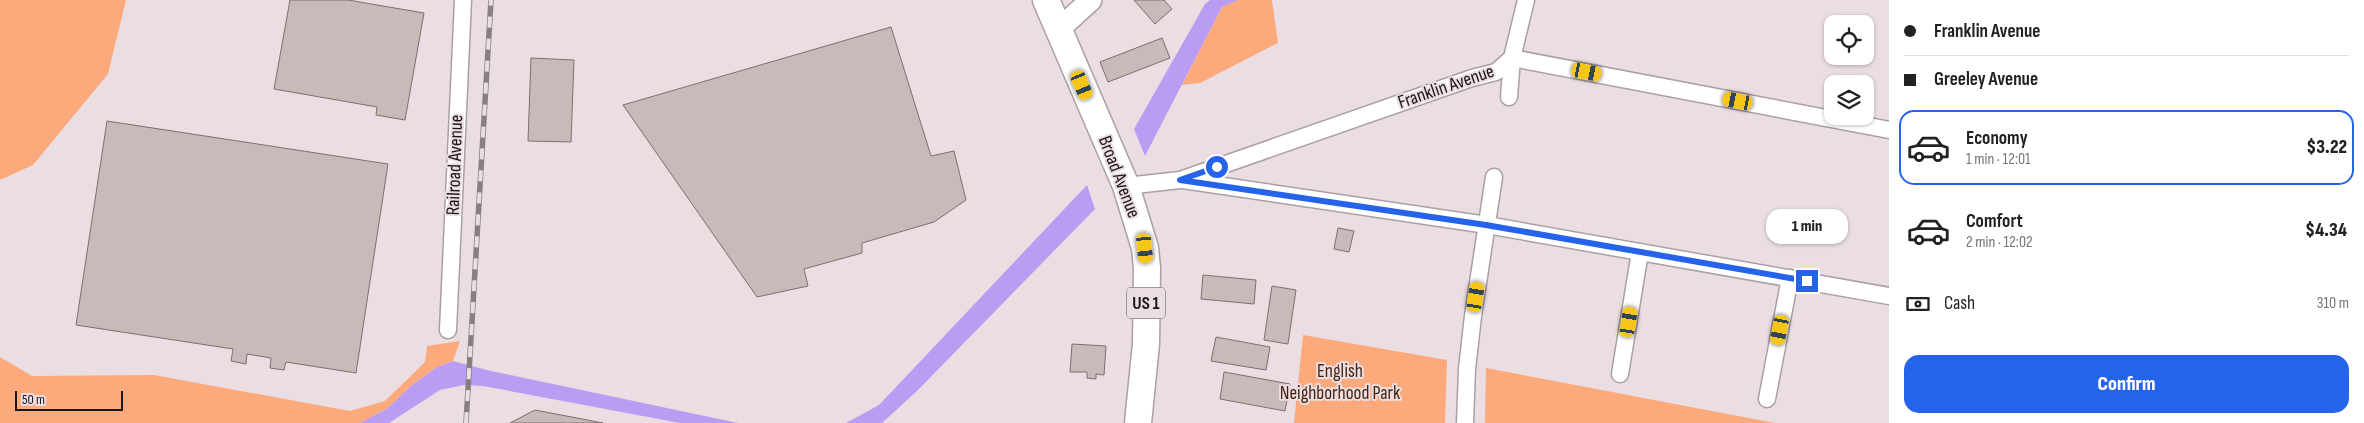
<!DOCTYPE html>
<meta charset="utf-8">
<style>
body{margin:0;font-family:"Sofia Sans Condensed",sans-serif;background:#f2f2f2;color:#222;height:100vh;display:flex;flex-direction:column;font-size:19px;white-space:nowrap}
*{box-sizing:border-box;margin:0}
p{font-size:16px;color:#767676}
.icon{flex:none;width:28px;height:28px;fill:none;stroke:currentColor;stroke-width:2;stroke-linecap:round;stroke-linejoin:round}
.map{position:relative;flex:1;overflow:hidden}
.drawer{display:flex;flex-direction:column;background:#fff;width:475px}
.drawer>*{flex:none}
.top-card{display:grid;align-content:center;height:110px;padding:0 15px;background:#fff}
.buttons{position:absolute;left:1824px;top:15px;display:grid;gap:10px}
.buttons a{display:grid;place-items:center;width:50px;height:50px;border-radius:10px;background:#fff;box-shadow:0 1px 4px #0004;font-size:25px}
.scale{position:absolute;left:15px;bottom:12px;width:108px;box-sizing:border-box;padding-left:5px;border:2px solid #1b1618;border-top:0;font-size:14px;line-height:18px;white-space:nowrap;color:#1b1618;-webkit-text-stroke:4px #ebdee2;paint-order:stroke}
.end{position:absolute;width:22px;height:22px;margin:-11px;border:6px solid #2563eb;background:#fff;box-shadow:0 0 0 2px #fff}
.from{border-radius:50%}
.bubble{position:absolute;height:35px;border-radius:15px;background:#fff;box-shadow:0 1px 4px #0004;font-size:16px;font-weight:800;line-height:35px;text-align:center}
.car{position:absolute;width:15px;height:30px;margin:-15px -8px;border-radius:6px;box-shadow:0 0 4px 1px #0007;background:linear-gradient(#f5c518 24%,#345 0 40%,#f5c518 0 76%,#345 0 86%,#f5c518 0)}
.top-card b{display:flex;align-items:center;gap:18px;height:48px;font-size:19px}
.top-card b+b{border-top:1px solid #e0e0e0}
.top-card i{width:12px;height:12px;background:#222}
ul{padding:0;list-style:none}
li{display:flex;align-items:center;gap:15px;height:75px;margin:0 10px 8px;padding:0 5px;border:2px solid transparent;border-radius:15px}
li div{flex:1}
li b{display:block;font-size:19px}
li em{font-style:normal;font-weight:800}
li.active{border-color:#2563eb}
li>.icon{width:45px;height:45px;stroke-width:1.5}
.pay{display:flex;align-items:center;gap:12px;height:55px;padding:0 15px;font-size:19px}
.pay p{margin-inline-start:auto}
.primary-button{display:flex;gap:10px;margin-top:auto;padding:10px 15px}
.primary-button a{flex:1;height:58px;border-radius:15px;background:#2563eb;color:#fff;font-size:20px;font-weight:800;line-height:58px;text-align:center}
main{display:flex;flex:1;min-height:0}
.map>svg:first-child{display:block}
.green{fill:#fca97c}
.water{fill:#bb9cf3}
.building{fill:#c8bab9;stroke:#7c6f6f}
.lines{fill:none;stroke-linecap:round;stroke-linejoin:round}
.minor-casing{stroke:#ac9fa4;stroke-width:19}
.tertiary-casing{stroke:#ac9fa4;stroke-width:24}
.primary-casing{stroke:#ac9fa4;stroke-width:29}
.minor{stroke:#fff;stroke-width:16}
.tertiary{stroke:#fff;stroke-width:21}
.primary{stroke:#fff;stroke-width:26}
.rail-casing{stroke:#887f82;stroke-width:5.5}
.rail{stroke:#ebdee2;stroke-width:4;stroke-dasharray:11;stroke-linecap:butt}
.route{stroke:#2563eb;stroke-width:6}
.labels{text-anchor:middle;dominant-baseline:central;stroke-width:4;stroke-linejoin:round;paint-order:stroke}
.shield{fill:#ebdee2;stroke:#595255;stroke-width:1}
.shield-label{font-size:18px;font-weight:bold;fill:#1b1618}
.street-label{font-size:19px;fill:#1b1618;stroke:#ebdee2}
.park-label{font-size:19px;fill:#46230e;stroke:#ebdee2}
</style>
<main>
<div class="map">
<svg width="1889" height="423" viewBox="0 0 1889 423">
<rect width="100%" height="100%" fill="#ebdee2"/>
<g class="green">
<path d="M 0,0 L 126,0 L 108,74 L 33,165 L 0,180 Z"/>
<path d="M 1238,0 L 1272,0 L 1278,43 L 1200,83 L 1182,85 L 1222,7 Z"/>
<path d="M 1303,335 L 1447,360 L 1445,423 L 1294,423 Z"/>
<path d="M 460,341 L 453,361 L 437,367 L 412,385 L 388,408 L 360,423 L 0,423 L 0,357 L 32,376 L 154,375 L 350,411 L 385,401 L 425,362 L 427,346 Z"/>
<path d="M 1486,368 L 1775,423 L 1485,423 Z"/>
</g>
<g class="water">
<path d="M 1210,0 L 1238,0 L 1222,7 L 1145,156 L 1134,129 L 1205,4 Z"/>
<path d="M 1087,185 L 1095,209 L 918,390 L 882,423 L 846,423 L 879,405 Z"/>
<path d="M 453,361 L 491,371 L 738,423 L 680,423 L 483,386 L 464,385 L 440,390 L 389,423 L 360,423 L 388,408 L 412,385 L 437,367 Z"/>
</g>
<g class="building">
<path d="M 290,0 L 348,0 L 424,13 L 405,120 L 376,115 L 377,107 L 274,89 Z"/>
<path d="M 1134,0 L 1164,0 L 1172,9 L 1155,24 Z"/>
<path d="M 891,27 L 931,156 L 954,151 L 966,200 L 934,222 L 862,243 L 862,253 L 804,269 L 808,286 L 757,297 L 623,105 Z"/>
<path d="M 1162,38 L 1170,58 L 1108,82 L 1100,62 Z"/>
<path d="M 531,58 L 574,60 L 571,142 L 528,141 Z"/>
<path d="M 107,121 L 388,164 L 356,373 L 286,362 L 284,370 L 270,368 L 271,358 L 247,354 L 246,364 L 231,361 L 233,349 L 76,325 Z"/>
<path d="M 1338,228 L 1354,231 L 1349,252 L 1334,249 Z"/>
<path d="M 1203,275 L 1256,280 L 1254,304 L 1201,299 Z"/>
<path d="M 1272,286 L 1296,290 L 1288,344 L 1264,340 Z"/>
<path d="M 1216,337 L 1270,347 L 1266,370 L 1211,361 Z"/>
<path d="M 1072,344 L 1106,346 L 1104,375 L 1096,374 L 1096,379 L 1087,378 L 1087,372 L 1070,372 Z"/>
<path d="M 1224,372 L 1290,384 L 1285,411 L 1220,399 Z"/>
<path d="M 535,410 L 603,423 L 510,423 Z"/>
</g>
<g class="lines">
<g class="minor-casing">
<g id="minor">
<path d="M 1509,97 L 1512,58 L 1526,0"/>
<path d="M 1183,180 L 1487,225 L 1889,296"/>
<path d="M 1126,186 L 1180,180 L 1472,78 L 1496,72 L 1512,58 L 1889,130"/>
<path d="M 448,330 L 463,0"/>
<path d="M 1620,374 L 1640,252"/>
<path d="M 1767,399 L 1790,278"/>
<path d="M 1465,423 L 1467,369 L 1473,316 L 1494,177"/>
</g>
</g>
<g class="tertiary-casing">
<path id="tertiary" d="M 1058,30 L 1091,0"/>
</g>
<g class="primary-casing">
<path id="primary" d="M 1046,0 L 1126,186 L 1145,248 L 1147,268 L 1146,344 L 1138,423"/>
</g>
<use href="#minor" class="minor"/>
<use href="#tertiary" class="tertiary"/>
<use href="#primary" class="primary"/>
<g class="rail-casing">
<path id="rail" d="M 466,423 L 491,0"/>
</g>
<use href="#rail" class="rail"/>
</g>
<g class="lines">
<path class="route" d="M 1217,167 L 1180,180 L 1486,225 L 1807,281"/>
</g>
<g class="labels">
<rect class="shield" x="1127" y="287.5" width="38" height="31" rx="4"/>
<g class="shield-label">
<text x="1146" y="303">US 1</text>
</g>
<g class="street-label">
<text transform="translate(1446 87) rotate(-19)">Franklin Avenue</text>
<text transform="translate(455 165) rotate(-88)">Railroad Avenue</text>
<text transform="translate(1119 177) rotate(69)">Broad Avenue</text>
</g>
<g class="park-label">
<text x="1340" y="371">English<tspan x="1340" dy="22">Neighborhood Park</tspan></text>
</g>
</g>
</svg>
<div class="buttons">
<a><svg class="icon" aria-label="locate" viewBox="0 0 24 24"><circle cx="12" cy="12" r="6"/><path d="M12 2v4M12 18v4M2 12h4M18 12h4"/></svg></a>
<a><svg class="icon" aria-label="layers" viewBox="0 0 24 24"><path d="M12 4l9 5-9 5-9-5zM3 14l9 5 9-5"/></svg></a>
</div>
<div class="scale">50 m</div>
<i class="end from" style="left:1217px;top:167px"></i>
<i class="end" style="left:1807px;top:281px"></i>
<div class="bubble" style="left:1766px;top:209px;width:82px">1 min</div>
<i class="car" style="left:1587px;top:72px;rotate:101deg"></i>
<i class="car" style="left:1082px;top:85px;rotate:157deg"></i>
<i class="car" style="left:1738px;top:101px;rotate:281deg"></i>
<i class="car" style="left:1145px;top:248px;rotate:174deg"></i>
<i class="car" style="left:1476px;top:297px;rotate:9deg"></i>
<i class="car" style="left:1629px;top:322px;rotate:9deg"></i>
<i class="car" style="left:1780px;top:330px;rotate:191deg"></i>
</div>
<section class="drawer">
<div class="top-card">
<b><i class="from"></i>Franklin Avenue</b>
<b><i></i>Greeley Avenue</b>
</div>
<ul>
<li class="active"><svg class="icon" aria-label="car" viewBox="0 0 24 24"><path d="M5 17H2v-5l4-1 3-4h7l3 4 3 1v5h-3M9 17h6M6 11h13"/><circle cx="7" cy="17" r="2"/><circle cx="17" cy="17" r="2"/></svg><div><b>Economy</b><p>1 min · 12:01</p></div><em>$3.22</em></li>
<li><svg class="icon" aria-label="car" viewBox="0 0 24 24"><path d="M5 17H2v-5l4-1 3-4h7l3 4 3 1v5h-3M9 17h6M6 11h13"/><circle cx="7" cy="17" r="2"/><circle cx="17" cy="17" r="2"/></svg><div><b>Comfort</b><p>2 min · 12:02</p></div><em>$4.34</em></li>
</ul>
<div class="pay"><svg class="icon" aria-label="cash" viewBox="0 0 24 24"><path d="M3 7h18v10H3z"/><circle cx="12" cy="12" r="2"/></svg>Cash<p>310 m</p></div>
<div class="primary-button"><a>Confirm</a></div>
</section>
</main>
